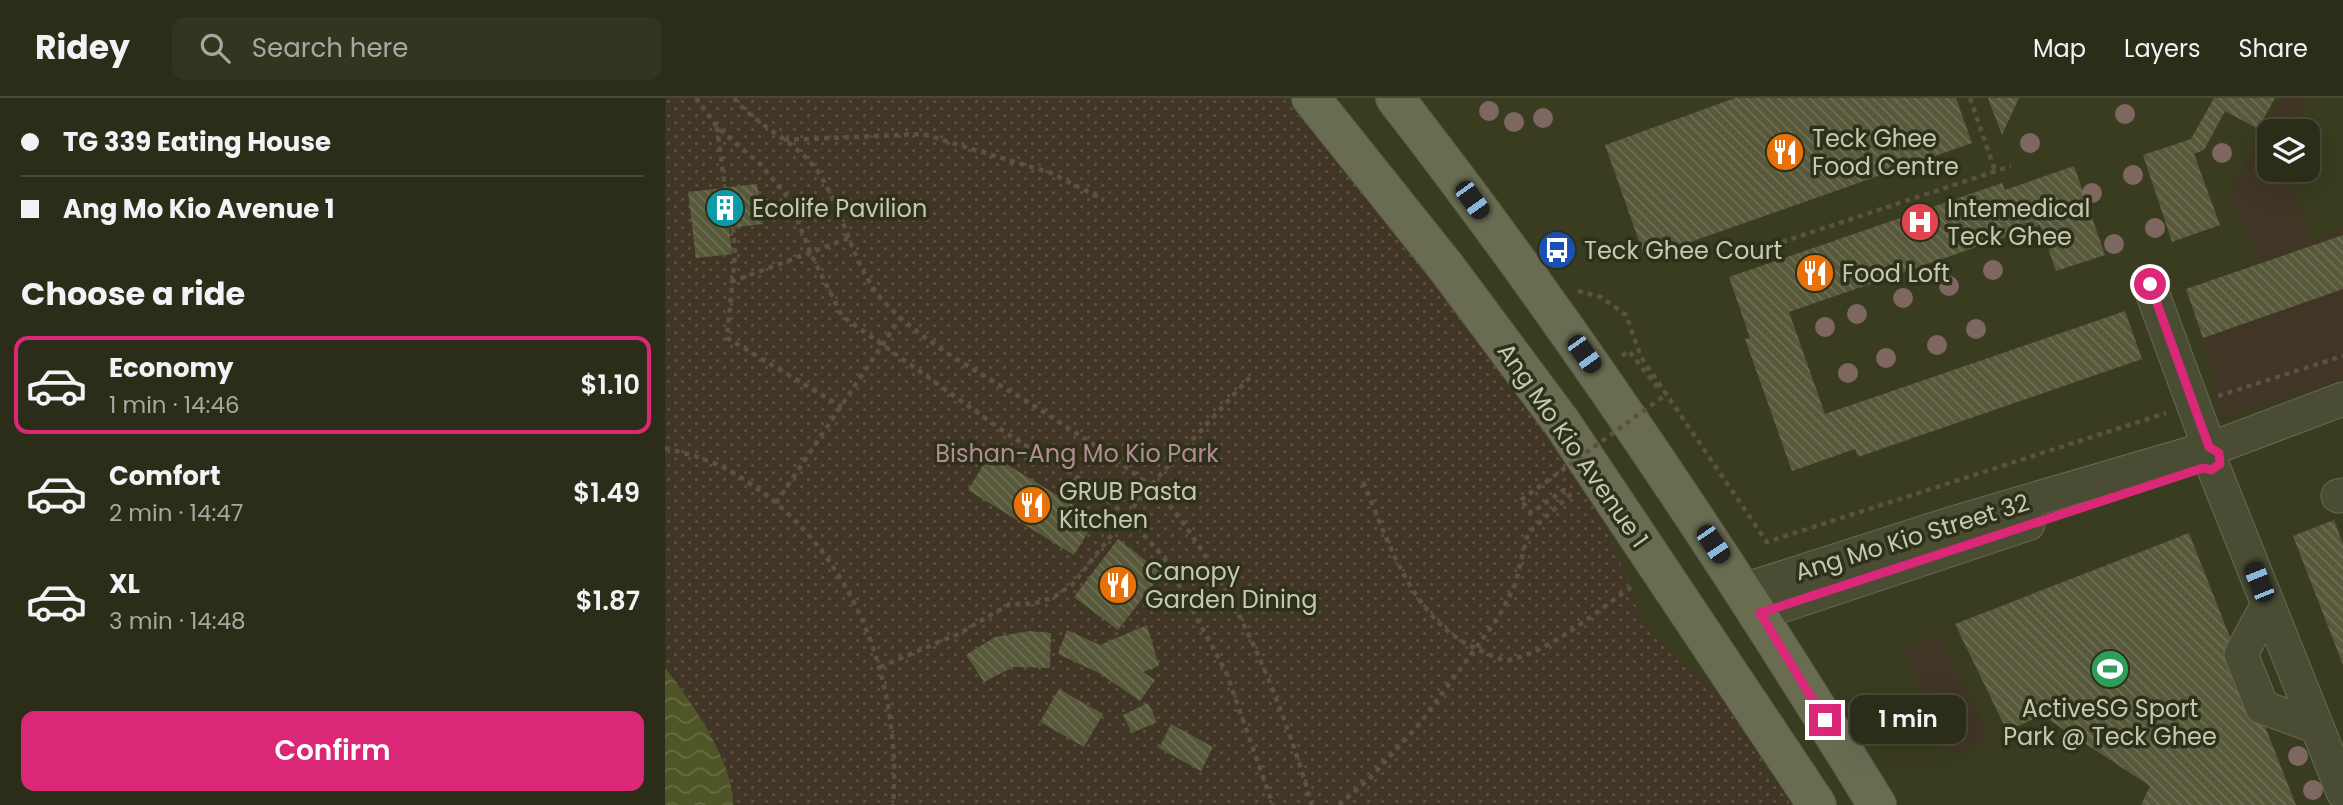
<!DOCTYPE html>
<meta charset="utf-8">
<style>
body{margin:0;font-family:Poppins,sans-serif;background:#343521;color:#f1f3f6;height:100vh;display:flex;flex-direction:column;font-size:26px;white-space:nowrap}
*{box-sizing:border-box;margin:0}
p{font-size:23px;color:#a6a8a2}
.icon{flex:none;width:38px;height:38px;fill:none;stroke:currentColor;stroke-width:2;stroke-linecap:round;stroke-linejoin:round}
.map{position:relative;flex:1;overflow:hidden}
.details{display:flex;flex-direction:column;background:#2c2d18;width:665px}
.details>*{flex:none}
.banner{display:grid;align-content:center;height:154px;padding:0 21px;background:#2c2d18}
.tools{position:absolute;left:1592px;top:21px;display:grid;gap:14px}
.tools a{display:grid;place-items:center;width:63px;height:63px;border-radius:14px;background:#2c2d18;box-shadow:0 7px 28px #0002,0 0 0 2px #484937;font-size:35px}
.end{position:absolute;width:32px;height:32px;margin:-16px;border:9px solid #db2777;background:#fff;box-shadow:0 0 0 4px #fff}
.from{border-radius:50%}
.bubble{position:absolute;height:49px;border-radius:14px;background:#2c2d18;box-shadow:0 7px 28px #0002,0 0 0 2px #484937;font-size:23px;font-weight:600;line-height:49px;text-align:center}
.car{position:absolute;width:21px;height:42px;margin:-21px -10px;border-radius:9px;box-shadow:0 0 5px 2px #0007;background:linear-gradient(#222 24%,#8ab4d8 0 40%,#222 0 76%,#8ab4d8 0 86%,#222 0)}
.banner b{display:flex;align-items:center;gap:24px;height:66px;font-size:26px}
.banner b+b{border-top:2px solid #484937}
.banner i{width:18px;height:18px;background:#f1f3f6}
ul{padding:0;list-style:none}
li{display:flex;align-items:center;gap:21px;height:98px;margin:0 14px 10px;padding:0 7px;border:4px solid transparent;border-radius:14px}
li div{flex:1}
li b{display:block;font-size:26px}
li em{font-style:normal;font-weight:600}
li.selected{border-color:#db2777}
li>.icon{width:63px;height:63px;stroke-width:1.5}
h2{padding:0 21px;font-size:32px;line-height:84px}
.primary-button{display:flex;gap:14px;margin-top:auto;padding:14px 21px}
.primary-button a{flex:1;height:80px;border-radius:14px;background:#db2777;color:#fff;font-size:28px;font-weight:600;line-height:80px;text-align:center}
header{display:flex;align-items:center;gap:42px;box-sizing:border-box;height:98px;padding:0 35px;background:#2c2d18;border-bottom:2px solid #484937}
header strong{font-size:33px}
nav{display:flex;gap:38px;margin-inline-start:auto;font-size:24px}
.search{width:490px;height:63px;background:#343521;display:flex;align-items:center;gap:18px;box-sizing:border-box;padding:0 24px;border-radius:14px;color:#a6a8a2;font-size:26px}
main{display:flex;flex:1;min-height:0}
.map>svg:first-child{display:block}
.grass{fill:#413525}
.park{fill:url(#park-dots)}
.water{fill:url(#water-waves)}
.building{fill:url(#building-back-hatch)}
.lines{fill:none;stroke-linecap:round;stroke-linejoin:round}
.minor-casing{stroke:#676a52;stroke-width:35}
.major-casing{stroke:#555840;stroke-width:40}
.path{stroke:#5c5242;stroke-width:4.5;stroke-dasharray:5 5;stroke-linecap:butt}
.minor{stroke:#4a4c34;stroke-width:33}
.major{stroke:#6a6c52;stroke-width:38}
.path-bridge{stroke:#5c5242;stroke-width:4.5;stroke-dasharray:5 5;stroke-linecap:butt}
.tree{fill:#7d6760}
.route{stroke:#db2777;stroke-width:9}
.labels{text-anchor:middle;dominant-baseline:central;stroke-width:7;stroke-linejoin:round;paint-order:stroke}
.poi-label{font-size:24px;fill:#c5c8af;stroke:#2e3119;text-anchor:start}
.street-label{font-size:24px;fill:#c5c8af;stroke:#2e3119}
.park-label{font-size:24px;fill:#b48b95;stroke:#2e3119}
</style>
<header>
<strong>Ridey</strong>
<div class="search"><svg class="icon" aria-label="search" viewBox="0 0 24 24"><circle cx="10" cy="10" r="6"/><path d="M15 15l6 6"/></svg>Search here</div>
<nav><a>Map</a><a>Layers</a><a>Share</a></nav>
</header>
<main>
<section class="details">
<div class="banner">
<b><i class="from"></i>TG 339 Eating House</b>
<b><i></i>Ang Mo Kio Avenue 1</b>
</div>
<h2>Choose a ride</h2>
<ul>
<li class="selected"><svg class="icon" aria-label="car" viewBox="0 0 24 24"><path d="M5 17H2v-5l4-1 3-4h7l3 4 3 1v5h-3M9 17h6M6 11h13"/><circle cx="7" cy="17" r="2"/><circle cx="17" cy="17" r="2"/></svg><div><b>Economy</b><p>1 min · 14:46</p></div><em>$1.10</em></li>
<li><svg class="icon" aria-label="car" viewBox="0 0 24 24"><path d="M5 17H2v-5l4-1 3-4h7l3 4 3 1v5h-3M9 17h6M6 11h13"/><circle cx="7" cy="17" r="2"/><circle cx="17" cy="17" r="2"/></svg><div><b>Comfort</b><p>2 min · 14:47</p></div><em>$1.49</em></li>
<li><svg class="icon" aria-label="car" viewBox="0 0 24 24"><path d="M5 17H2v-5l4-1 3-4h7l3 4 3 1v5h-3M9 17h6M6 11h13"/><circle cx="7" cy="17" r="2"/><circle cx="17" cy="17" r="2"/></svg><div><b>XL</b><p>3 min · 14:48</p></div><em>$1.87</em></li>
</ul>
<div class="primary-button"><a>Confirm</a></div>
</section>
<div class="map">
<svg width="1678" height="707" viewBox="0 0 1678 707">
<defs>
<pattern id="park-dots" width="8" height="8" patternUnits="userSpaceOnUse" patternTransform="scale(1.75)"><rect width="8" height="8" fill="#413525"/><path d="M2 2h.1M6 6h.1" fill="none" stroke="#5b5142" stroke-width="1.8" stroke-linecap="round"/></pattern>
<pattern id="water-waves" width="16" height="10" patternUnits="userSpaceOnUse" patternTransform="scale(1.75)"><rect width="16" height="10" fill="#505527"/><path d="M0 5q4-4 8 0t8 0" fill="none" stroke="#686c44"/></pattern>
<pattern id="building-back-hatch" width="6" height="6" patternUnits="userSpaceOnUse" patternTransform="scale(1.75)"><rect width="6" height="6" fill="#57593a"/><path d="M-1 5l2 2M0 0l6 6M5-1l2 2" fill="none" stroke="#6e6f54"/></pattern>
</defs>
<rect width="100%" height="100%" fill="#3a3c20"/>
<g class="grass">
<path d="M 1618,0 L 1642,0 L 1623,33 L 1605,33 L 1605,72 L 1622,75 L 1647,142 L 1678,131 L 1678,137 L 1596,165 L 1563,96 Z"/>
<path d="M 1678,191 L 1678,282 L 1557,321 L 1538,240 Z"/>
<path d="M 1274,536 L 1323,638 L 1287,655 L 1238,553 Z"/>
</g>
<path class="park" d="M 0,0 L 619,0 L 768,180 L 865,311 L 943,432 L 974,514 L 991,540 L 1053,594 L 1126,707 L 0,707 Z"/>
<path class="water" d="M 0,570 C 27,604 68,663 68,707 L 0,707 Z"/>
<g class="building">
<path d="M 1070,0 L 1291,0 L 1307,45 L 980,160 L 940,47 Z"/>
<path d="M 1323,0 L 1354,0 L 1337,37 Z"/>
<path d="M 1549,0 L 1610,0 L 1593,31 L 1560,13 L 1539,52 L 1529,56 L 1555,127 L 1507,144 L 1478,57 L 1526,41 Z"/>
<path d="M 1409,68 L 1440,157 L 1391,173 L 1375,127 L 1124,214 L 1160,316 L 1460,213 L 1477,261 L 1193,359 L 1190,351 L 1127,373 L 1080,241 L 1085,240 L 1064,179 L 1337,85 L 1340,92 Z"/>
<path d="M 92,86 L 98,126 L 64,130 L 67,156 L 31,160 L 23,94 Z"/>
<path d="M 1678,137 L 1678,191 L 1538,240 L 1521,191 Z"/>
<path d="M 325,356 L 431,421 L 409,457 L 303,392 Z"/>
<path d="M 1669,422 L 1678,446 L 1678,567 L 1628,438 Z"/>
<path d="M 1524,435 L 1631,707 L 1476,707 L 1485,688 L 1377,617 L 1342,633 L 1290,526 Z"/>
<path d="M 453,441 L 497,475 L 453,532 L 409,499 Z"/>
<path d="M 482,527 L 494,568 L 478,574 L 490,582 L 475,603 L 436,576 L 393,556 L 402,532 L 435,547 Z"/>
<path d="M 365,533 L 386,535 L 385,570 L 348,569 L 319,584 L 301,557 L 330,539 Z"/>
<path d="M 394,591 L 438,616 L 419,649 L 375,624 Z"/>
<path d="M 483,605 L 492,624 L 467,635 L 458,617 Z"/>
<path d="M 506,626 L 548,649 L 536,673 L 494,650 Z"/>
</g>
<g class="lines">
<g class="minor-casing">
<g id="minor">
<path d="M 1484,186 L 1544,349"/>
<path d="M 1548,350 L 1678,301"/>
<path d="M 1549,371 L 1678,694"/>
<path d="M 1673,398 L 1678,397"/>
<path d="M 1079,492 L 1288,425 L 1537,352"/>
<path d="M 1603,506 L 1576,556 L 1597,609 L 1652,629"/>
<path d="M 1095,515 L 1363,426"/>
</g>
</g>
<g class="major-casing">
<g id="major">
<path d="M 646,0 L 781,169 L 897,325 L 1152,707"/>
<path d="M 730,0 C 905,225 1063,463 1212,707"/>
</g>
</g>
<g class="path">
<path d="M 31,0 L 52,29 L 96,67 L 124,101 L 146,156 L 177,218 L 344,337 L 412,379 L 462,418 L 500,461 L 561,574 L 608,707"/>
<path d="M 69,0 C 93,30 136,45 155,77 C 181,118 188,173 223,208 C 269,254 332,283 385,318 C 418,340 455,363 485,388 C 508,408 525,434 541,459 C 590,537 621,619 647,707"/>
<path d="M 1305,0 L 1330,73"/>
<path d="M 52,29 L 60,90"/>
<path d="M 119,42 L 258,36 L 386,75 L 439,102"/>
<path d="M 68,130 L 70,156 L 62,240 L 177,309"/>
<path d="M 1060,163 L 1346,68"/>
<path d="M 66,184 L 184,140"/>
<path d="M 913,193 L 936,199 L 961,217 L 976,259 L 1102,444 L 1501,315"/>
<path d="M 957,258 L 964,253 L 994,291"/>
<path d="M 1553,298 L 1678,258"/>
<path d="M 0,350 C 14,354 28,357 41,362 C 61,369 80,382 97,394 C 193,465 237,590 228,707"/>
<path d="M 698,384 C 725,447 749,528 819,554 C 826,557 836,563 844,562 C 889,552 931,513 968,488"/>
<path d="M 111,405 L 236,219"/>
<path d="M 215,569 L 293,536 L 345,506 L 368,506 L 389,499 L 408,486 L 485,388 L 587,277"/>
<path d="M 674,707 L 706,679 L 756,624 L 833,520 L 850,487 L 863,435 L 905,397 L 899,392 L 866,415 L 856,402"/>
</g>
<use href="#minor" class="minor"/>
<use href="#major" class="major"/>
<path class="path-bridge" d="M 856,402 L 999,298"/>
</g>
<g class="tree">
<circle cx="824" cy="13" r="10"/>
<circle cx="1460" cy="16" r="10"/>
<circle cx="878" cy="20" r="10"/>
<circle cx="849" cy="24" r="10"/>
<circle cx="1365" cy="45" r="10"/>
<circle cx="1557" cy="55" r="10"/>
<circle cx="1468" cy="77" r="10"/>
<circle cx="1427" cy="95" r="10"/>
<circle cx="1490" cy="130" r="10"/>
<circle cx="1449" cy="146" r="10"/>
<circle cx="1328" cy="172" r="10"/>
<circle cx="1284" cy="188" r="10"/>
<circle cx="1238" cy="200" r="10"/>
<circle cx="1192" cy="216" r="10"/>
<circle cx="1160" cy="229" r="10"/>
<circle cx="1311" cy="231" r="10"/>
<circle cx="1272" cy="247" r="10"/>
<circle cx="1221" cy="260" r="10"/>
<circle cx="1183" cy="275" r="10"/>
<circle cx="1633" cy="658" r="10"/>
<circle cx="1648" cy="692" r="10"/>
</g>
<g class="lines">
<path class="route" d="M 1160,622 L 1095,515 L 1538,370 L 1546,372 L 1555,366 L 1554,355 L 1544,349 L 1485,186"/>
</g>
<defs>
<g id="restaurant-disc" transform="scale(2.0125)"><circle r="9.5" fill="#e8710a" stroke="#2e3119"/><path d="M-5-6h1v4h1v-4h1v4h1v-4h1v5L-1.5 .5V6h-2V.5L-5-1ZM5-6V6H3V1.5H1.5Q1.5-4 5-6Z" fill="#fff"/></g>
<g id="building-disc" transform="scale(2.0125)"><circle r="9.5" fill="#0f9aa8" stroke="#2e3119"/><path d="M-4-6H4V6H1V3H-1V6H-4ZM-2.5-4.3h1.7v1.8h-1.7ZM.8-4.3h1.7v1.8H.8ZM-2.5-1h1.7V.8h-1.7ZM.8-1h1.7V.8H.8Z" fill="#fff"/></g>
<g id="hospital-disc" transform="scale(2.0125)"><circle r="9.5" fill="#e0444e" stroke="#2e3119"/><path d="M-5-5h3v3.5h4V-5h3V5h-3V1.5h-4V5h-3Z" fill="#fff"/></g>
<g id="bus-disc" transform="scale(2.0125)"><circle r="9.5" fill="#1a4fb4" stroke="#2e3119"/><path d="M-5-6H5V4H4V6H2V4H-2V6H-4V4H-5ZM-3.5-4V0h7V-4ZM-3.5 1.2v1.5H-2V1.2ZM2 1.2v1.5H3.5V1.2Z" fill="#fff"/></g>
<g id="stadium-disc" transform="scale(2.0125)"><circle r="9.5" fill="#2e9e5b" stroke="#2e3119"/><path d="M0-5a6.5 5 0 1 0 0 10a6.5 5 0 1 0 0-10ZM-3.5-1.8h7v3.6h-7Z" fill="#fff"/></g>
</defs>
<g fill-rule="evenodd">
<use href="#restaurant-disc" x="1120" y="54"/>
<use href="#building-disc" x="60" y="110"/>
<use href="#hospital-disc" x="1255" y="124"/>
<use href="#bus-disc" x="892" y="152"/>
<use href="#restaurant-disc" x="1150" y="175"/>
<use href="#restaurant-disc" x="367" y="407"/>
<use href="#restaurant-disc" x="453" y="487"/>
<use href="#stadium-disc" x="1445" y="571"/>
</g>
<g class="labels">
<g class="poi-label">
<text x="1147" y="40">Teck Ghee<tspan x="1147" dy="28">Food Centre</tspan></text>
<text x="87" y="110">Ecolife Pavilion</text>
<text x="1282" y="110">Intemedical<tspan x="1282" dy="28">Teck Ghee</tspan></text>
<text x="919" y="152">Teck Ghee Court</text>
<text x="1177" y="175">Food Loft</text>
<text x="394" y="393">GRUB Pasta<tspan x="394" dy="28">Kitchen</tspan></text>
<text x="480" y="473">Canopy<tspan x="480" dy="28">Garden Dining</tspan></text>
<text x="1445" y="610" text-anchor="middle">ActiveSG Sport<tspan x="1445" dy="28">Park @ Teck Ghee</tspan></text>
</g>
<g class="street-label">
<text transform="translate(908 347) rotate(55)">Ang Mo Kio Avenue 1</text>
<text transform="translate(1247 439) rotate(-17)">Ang Mo Kio Street 32</text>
</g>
<g class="park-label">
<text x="412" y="355">Bishan-Ang Mo Kio Park</text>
</g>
</g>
</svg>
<div class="tools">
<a><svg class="icon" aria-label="layers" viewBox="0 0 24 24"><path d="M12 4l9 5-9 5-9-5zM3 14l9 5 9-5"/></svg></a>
</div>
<i class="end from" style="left:1485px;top:186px"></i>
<i class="end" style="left:1160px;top:622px"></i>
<div class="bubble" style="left:1185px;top:597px;width:116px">1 min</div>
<i class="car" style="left:807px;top:102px;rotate:144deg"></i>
<i class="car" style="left:919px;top:256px;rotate:144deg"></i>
<i class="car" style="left:1048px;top:446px;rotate:146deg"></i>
<i class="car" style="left:1594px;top:484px;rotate:338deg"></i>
</div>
</main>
